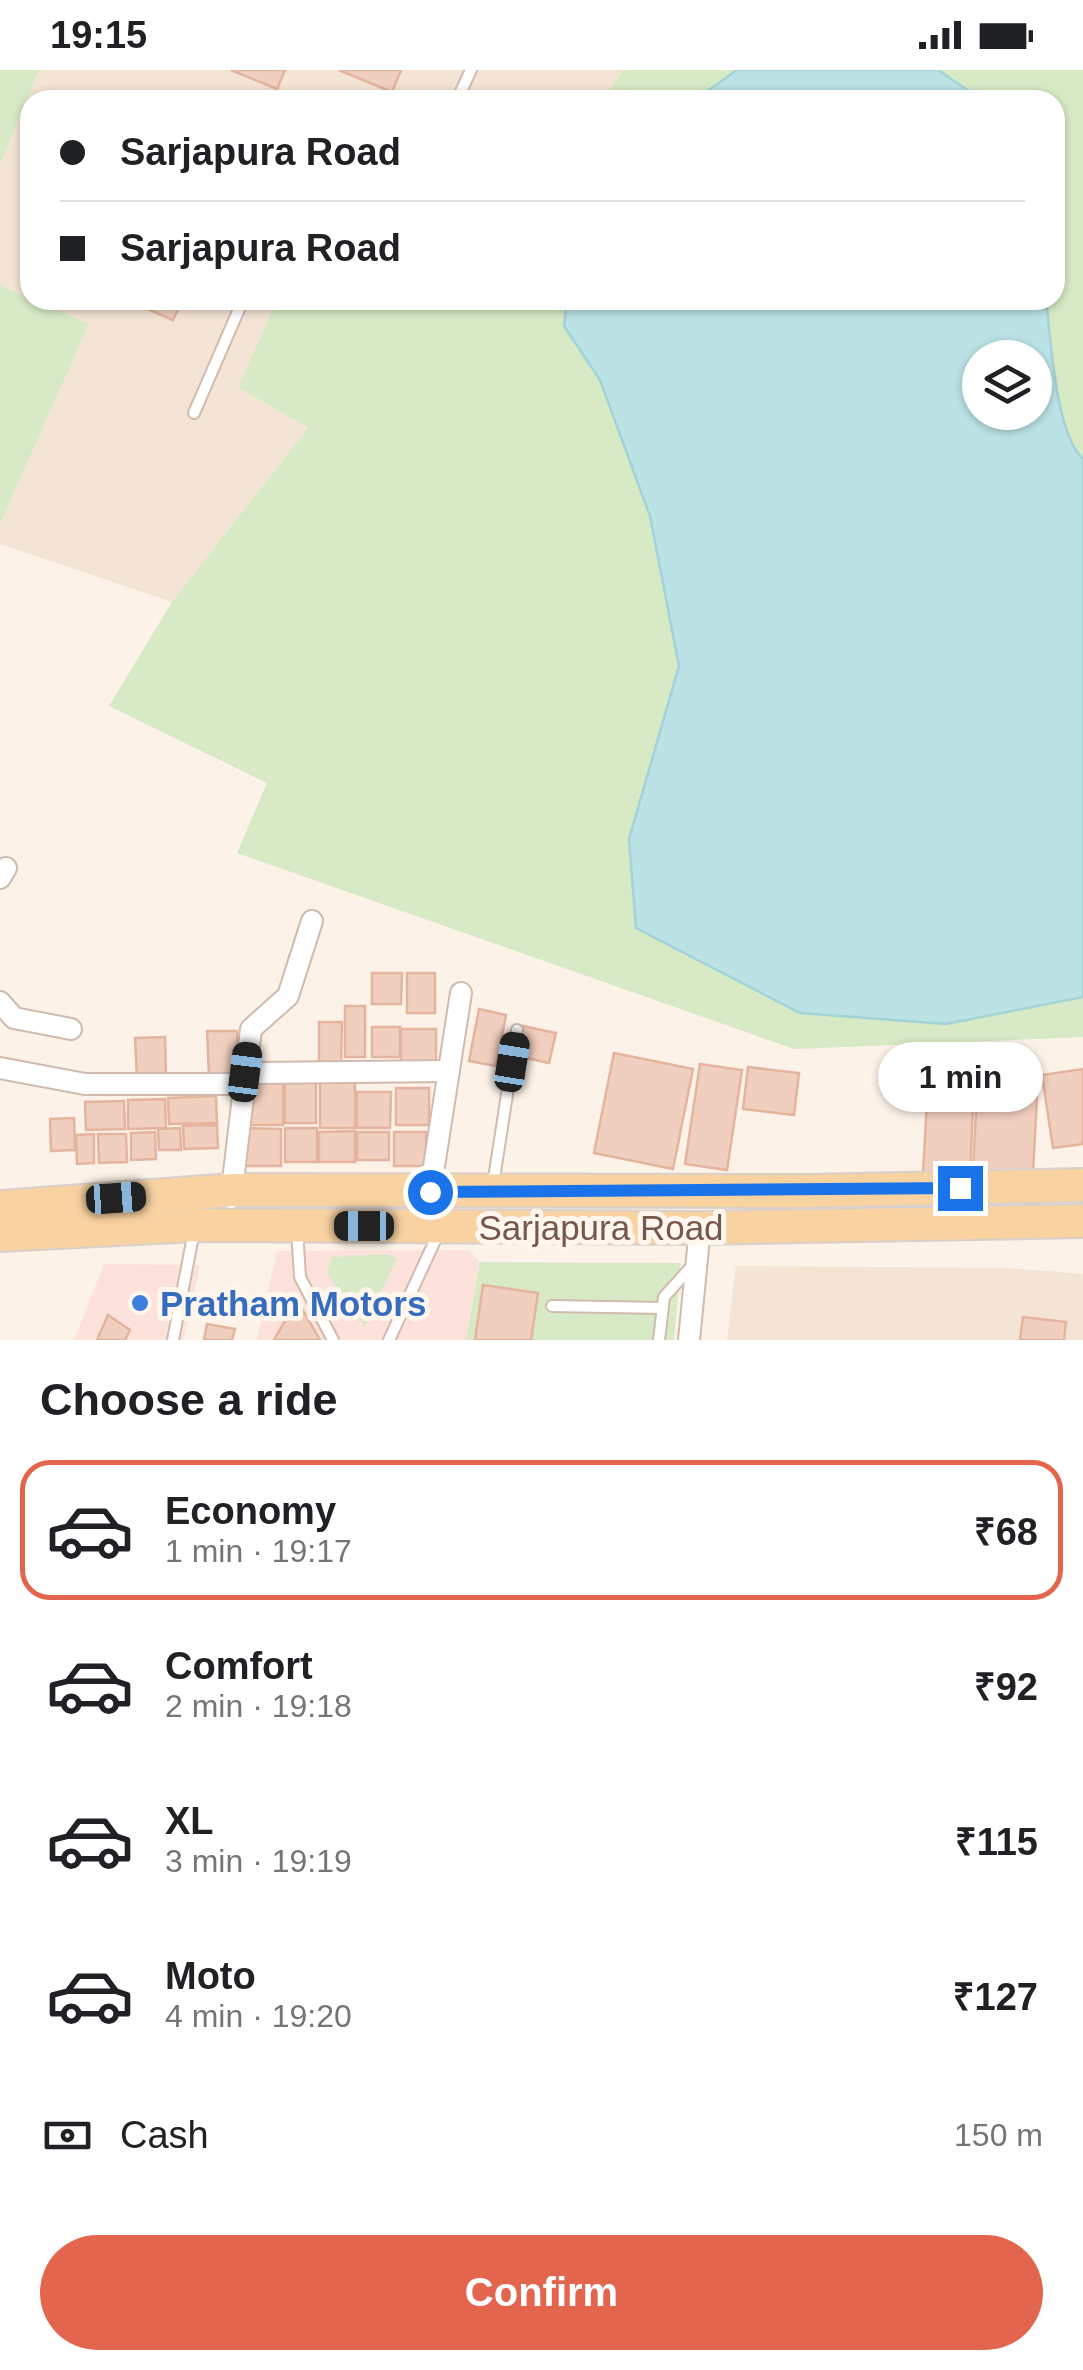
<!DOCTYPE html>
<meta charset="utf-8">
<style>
body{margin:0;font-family:Arial,sans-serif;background:#f6f6f6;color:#202124;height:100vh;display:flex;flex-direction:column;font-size:38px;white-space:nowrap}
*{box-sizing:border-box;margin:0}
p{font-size:32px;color:#757577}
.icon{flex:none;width:55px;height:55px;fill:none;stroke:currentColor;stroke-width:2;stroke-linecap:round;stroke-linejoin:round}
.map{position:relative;height:1270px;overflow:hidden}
.drawer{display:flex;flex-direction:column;background:#fff;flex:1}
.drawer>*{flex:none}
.hud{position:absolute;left:20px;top:20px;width:1045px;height:220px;border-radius:30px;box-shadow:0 2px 8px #0004;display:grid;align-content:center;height:220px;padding:0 40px;background:#fff}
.tools{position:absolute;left:962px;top:270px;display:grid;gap:20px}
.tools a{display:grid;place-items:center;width:90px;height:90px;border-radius:50%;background:#fff;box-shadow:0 2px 8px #0004;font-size:50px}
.end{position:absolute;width:45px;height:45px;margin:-22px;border:12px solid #1a73e8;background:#fff;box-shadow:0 0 0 5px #fff}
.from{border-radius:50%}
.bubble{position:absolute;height:70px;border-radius:35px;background:#fff;box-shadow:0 2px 8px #0004;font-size:32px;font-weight:600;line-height:70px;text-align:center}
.car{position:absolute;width:30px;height:60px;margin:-30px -15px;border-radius:12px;box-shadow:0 0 8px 2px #0007;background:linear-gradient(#222 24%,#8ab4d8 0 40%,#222 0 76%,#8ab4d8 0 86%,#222 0)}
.hud b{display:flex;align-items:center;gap:35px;height:95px;font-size:38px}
.hud b+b{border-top:2px solid #e0e0e0}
.hud i{width:25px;height:25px;background:#202124}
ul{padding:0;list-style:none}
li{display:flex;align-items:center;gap:30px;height:140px;margin:0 20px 15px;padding:0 20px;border:5px solid transparent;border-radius:30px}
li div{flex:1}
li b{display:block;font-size:38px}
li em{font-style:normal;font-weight:600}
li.current{border-color:#e4654e}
li>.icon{width:90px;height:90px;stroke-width:1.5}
h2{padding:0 40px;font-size:45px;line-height:120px}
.pay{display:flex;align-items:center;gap:25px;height:110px;padding:0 40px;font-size:38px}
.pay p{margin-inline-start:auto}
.primary-button{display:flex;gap:20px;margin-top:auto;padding:20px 40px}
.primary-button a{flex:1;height:115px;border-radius:60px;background:#e4654e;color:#fff;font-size:40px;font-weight:600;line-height:115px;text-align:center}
.status{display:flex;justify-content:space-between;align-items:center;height:70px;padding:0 50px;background:#fff;direction:ltr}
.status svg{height:28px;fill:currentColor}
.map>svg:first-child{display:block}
.residential{fill:#f4e4d5}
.commercial{fill:#fce2db}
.green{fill:#d7eac5;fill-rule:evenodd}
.water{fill:#bbe3e6;stroke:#a2d3d7;stroke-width:2.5;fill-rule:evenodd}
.building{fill:#f1cfbf;stroke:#e4b49f;stroke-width:2.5}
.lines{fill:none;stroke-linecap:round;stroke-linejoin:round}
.lane-casing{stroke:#d0bbaf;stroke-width:14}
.street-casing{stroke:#d0bbaf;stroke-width:24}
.primary-casing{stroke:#d9d0cd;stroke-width:36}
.lane{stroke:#fff;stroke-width:10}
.street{stroke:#fff;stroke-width:20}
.primary{stroke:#f9d2a1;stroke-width:32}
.route{stroke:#1a73e8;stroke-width:12}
.shop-dot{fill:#3f7fe0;stroke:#fff7ed;stroke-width:4}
.labels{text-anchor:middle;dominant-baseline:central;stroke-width:10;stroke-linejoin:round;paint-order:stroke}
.street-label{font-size:35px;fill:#76574b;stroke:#fff7ed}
.shop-label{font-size:35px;font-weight:bold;fill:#366cbe;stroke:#fff7ed;text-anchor:start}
</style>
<div class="status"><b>19:15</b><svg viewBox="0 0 49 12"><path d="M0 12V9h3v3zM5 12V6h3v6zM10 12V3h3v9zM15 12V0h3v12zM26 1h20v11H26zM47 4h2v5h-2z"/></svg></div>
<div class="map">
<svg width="1083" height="1270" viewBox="0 0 1083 1270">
<rect width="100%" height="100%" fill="#fcf2e7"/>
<g class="residential">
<path d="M 39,0 L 623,0 L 603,30 L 30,30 L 30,228 L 0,215 L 0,95 Z"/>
<path d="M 34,230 L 277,230 L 238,317 L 308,358 L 172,532 L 0,474 L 0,454 L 89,254 Z"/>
<path d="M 736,1196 L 1006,1198 L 1083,1204 L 1083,1270 L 727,1270 Z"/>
</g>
<g class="commercial">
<path d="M 469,1180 L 480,1192 L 466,1270 L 257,1270 L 277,1181 Z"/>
<path d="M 104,1194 L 200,1195 L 184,1270 L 74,1270 Z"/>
</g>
<g class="green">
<path d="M 0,0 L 39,0 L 0,95 Z"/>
<path d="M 623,0 L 1083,0 L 1083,967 L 794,979 L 237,783 L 267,713 L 109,636 L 172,532 L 308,358 L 238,317 L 277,230 L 1055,230 L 1055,30 L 603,30 ZM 980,288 L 1035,288 L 1035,342 L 980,342 Z"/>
<path d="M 0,215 L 89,254 L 0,454 Z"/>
<path d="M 386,1184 L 397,1188 L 365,1257 L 327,1203 L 332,1187 Z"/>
<path d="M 480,1192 L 681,1193 L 674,1270 L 466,1270 Z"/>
</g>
<g class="water">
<path d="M 737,0 L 938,0 L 982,30 L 695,30 Z"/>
<path d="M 567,230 L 1046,230 C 1051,268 1055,363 1083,389 L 1083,927 L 946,954 L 800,943 L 636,858 L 629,769 L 679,596 L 650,446 L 600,310 L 564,256 ZM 980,288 L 1035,288 L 1035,342 L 980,342 Z"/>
</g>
<g class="building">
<path d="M 231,0 L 285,0 L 277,19 Z"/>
<path d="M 339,0 L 401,0 L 392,22 Z"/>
<path d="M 127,230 L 182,230 L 173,250 Z"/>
<path d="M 372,903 L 402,903 L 401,934 L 372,934 Z"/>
<rect x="407" y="903" width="28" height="40"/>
<rect x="345" y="936" width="20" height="51"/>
<path d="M 479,939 L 506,945 L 496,996 L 469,991 Z"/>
<path d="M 319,952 L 342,952 L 341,996 L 319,996 Z"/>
<path d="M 523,956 L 556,963 L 549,993 L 517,986 Z"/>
<rect x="372" y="957" width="28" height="30"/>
<rect x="401" y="959" width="35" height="35"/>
<path d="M 207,961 L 237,961 L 238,1004 L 209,1006 Z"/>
<path d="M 165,967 L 166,1007 L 137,1008 L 135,968 Z"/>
<path d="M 614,983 L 693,999 L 673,1099 L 594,1083 Z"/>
<path d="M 700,994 L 742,1000 L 727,1100 L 685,1094 Z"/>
<path d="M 748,997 L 799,1003 L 794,1045 L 743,1039 Z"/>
<path d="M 1083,999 L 1083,1074 L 1053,1078 L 1042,1005 Z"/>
<rect x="247" y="1012" width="36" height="43"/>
<rect x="285" y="1012" width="31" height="41"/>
<rect x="320" y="1012" width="35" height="46"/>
<path d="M 928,1014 L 974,1016 L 970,1105 L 923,1102 Z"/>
<rect x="396" y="1018" width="33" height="37"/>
<path d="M 357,1022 L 391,1022 L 390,1058 L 357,1058 Z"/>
<path d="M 977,1024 L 1037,1027 L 1033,1103 L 973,1100 Z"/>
<path d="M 216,1026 L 217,1053 L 169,1054 L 168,1028 Z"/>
<path d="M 165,1029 L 166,1058 L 128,1059 L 128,1030 Z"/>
<path d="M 124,1031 L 125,1059 L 86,1060 L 85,1032 Z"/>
<path d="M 74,1048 L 75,1080 L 51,1081 L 50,1049 Z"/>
<path d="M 217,1055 L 218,1078 L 184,1079 L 183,1056 Z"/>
<path d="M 180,1058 L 181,1080 L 159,1080 L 158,1059 Z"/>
<path d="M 245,1058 L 281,1059 L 281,1096 L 245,1096 Z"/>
<rect x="285" y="1058" width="32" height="34"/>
<path d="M 355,1061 L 355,1092 L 319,1092 L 319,1062 Z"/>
<path d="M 155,1062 L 156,1089 L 131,1090 L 131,1063 Z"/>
<rect x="357" y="1062" width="32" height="28"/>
<rect x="394" y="1062" width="32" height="34"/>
<path d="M 94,1064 L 94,1093 L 77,1094 L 76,1065 Z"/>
<path d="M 98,1064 L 126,1064 L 127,1092 L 99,1093 Z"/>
<path d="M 483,1215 L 538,1223 L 531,1270 L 475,1270 Z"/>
<path d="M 297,1230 L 320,1270 L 274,1270 Z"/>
<path d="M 108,1245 L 130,1260 L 125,1270 L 97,1270 Z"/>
<path d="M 1023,1247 L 1066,1252 L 1064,1270 L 1020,1270 Z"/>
<path d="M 207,1254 L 235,1259 L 232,1270 L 204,1270 Z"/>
</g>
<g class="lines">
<g class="lane-casing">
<g id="lane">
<path d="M 457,30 L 471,0"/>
<path d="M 194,343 L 243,230"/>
<path d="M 493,1115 L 517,960"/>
<path d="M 297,1159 L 300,1207 L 333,1270"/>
<path d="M 552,1236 L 663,1238"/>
<path d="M 173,1270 L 194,1161"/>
<path d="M 389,1270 L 439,1162"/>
<path d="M 659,1270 L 664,1227 L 692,1196"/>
</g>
</g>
<g class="street-casing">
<g id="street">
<path d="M 0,808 L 6,798"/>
<path d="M 0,932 L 14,948 L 71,959"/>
<path d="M 0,998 L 85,1014 L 244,1014"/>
<path d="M 245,1003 L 449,1001"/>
<path d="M 430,1122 L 461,923"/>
<path d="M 231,1128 L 251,959 L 288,926 L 312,851"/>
<path d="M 689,1270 L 700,1158"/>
</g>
</g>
<g class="primary-casing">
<g id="primary">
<path d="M 0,1137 L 233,1120 L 810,1121 L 1083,1115"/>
<path d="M 0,1165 L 195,1155 L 700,1158 L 1083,1151"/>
</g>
</g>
<use href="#lane" class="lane"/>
<use href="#street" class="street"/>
<use href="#primary" class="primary"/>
</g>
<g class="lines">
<path class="route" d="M 430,1122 L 960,1118"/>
</g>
<circle class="shop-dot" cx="140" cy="1233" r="10"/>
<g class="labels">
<g class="street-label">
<text x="601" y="1157">Sarjapura Road</text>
</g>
<g class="shop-label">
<text x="160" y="1233">Pratham Motors</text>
</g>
</g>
</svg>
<div class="tools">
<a><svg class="icon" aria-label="layers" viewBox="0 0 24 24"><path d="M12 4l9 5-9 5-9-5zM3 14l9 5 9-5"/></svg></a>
</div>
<i class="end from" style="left:430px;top:1122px"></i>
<i class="end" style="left:960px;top:1118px"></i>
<div class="bubble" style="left:878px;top:972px;width:165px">1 min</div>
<i class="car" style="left:512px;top:992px;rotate:9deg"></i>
<i class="car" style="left:245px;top:1002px;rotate:7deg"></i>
<i class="car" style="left:116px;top:1128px;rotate:86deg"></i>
<i class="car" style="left:364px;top:1156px;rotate:270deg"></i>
<div class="hud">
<b><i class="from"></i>Sarjapura Road</b>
<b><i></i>Sarjapura Road</b>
</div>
</div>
<section class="drawer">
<h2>Choose a ride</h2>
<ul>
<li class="current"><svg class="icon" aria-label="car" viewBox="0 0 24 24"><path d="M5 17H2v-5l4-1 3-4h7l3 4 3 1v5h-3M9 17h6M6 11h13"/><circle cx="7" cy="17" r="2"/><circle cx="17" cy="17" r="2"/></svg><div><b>Economy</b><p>1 min · 19:17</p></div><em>₹68</em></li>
<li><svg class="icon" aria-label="car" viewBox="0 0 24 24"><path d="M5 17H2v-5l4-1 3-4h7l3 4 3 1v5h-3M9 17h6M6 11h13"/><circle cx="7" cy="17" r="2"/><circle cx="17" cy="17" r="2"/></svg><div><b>Comfort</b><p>2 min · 19:18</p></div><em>₹92</em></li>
<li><svg class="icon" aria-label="car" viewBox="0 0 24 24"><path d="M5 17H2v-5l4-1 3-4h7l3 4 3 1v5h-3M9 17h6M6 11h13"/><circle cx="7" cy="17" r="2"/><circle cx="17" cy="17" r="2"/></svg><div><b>XL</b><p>3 min · 19:19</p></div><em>₹115</em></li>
<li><svg class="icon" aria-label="car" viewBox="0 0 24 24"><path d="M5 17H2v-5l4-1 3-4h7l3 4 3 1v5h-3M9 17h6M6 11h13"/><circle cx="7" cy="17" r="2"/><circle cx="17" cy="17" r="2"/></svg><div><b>Moto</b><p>4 min · 19:20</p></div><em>₹127</em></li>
</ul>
<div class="pay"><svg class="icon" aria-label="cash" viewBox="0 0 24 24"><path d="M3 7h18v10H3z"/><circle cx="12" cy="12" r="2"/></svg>Cash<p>150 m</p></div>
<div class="primary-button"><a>Confirm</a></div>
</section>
